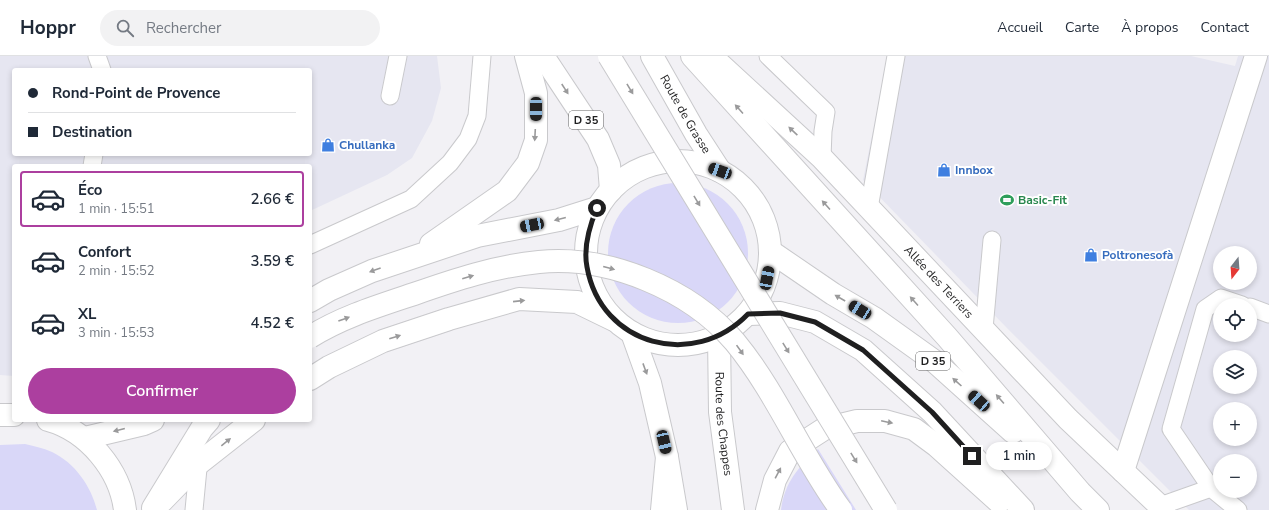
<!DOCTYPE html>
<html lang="fr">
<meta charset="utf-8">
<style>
body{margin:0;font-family:"Nunito Sans",sans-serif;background:#f2f2f3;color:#1f2937;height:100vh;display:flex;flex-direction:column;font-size:15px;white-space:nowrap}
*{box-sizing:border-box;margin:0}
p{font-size:13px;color:#747a83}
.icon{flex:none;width:22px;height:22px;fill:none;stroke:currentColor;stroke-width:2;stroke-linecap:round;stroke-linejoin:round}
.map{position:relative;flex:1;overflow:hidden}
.drawer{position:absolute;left:12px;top:108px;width:300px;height:258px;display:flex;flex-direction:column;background:#fff;border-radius:4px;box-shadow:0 2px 6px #0003}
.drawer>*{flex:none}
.banner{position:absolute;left:12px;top:12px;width:300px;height:88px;border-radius:4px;box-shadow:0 2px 6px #0003;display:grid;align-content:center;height:88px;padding:0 16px;background:#fff}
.needle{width:26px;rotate:197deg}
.fabs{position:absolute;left:1213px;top:190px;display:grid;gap:8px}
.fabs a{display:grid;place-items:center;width:44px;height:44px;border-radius:50%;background:#fff;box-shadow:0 2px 6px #0003;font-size:20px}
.end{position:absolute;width:18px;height:18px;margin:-9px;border:5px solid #1f1f20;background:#fff;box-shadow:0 0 0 2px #fff}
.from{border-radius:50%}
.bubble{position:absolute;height:28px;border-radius:14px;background:#fff;box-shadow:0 2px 6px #0003;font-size:13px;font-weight:600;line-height:28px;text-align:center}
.car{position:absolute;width:12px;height:24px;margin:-12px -6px;border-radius:5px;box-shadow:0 0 3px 1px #0007;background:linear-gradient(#222 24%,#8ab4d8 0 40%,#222 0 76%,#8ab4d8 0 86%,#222 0)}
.banner b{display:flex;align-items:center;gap:14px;height:38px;font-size:15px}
.banner b+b{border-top:1px solid #e0e1e3}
.banner i{width:10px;height:10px;background:#1f2937}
ul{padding:7px 0 0;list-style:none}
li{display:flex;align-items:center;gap:12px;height:56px;margin:0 8px 6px;padding:0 8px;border:2px solid transparent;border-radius:4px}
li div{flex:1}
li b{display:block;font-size:15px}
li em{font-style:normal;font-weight:600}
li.selected{border-color:#ac3f9f}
li>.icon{width:36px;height:36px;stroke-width:1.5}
.action{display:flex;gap:8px;margin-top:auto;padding:8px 16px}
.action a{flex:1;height:46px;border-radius:24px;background:#ac3f9f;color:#fff;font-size:16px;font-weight:600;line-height:46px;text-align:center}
header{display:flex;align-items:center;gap:24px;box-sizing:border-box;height:56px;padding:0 20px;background:#fff;border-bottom:1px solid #e0e1e3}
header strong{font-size:19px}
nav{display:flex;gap:22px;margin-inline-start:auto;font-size:14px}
.search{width:280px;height:36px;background:#f2f2f3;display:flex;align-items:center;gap:10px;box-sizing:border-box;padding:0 14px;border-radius:22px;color:#747a83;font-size:15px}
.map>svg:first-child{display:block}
.built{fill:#e6e6f1;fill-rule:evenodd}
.green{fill:#d9d7f8}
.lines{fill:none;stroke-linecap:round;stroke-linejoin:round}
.service-casing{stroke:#c9c9cc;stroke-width:19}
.minor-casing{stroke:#c9c9cc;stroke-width:24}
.tertiary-casing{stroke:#c9c9cc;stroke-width:24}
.secondary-casing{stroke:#c9c9cc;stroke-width:24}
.primary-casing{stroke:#c9c9cc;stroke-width:24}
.motorway-casing{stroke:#c9c9cc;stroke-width:24}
.service{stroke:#fff;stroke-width:17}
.minor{stroke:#fff;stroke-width:22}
.tertiary{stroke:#fff;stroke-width:22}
.secondary{stroke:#fff;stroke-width:22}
.primary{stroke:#fff;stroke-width:22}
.motorway{stroke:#fff;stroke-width:22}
.primary-bridge-casing{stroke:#c9c9cc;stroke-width:24;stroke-linecap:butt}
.primary-bridge{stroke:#fff;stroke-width:22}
.oneway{fill:#9a9a9b}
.route{stroke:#1f1f20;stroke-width:5}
.labels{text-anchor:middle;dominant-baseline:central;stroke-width:4;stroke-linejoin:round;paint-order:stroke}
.shield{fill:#fff;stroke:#626263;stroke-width:1}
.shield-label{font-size:11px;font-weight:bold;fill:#1f1f20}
.street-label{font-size:12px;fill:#1f1f20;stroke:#fff}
.shop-label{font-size:12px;font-weight:bold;fill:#366cbe;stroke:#fff;text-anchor:start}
.leisure-label{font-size:12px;font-weight:bold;fill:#27864d;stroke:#fff;text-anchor:start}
</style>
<header>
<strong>Hoppr</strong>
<div class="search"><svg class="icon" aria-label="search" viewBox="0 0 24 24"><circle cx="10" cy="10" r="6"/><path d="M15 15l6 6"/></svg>Rechercher</div>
<nav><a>Accueil</a><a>Carte</a><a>À propos</a><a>Contact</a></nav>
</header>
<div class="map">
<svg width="1269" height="454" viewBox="0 0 1269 454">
<rect width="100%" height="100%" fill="#f2f1f5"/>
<g class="built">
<path d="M 0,0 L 437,0 L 441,32 L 432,65 L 412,102 L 387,119 L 310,155 L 310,110 L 14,110 L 14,320 L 0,319 ZM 14,14 L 310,14 L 310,98 L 14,98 Z"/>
<path d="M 888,0 L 1191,0 L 1235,10 L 1238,0 L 1269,0 L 1269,454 L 1189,454 L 1006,271 L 863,124 ZM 1220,197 L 1250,197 L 1250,227 L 1220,227 ZM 1220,249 L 1250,249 L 1250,279 L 1220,279 ZM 1220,301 L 1250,301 L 1250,331 L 1220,331 ZM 1220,353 L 1250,353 L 1250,383 L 1220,383 ZM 1220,405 L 1250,405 L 1250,435 L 1220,435 Z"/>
</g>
<g class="green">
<circle cx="678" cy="197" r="70"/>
<path d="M 25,388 C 33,390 43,392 52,396 C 75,407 91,430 97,454 L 0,454 L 0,389 Z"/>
<path d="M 818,393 L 856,454 L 781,454 C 784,427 799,410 818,393 Z"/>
</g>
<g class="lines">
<g class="service-casing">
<g id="service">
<path d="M 97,0 L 102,14"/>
<path d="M 768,0 L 826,56 L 823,75 L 822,102"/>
<path d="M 390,40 L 398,0"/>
<path d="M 92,110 L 94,98"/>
<path d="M 869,152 L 896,0"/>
<path d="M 310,189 L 411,143 L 450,107 L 468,83 L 477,60 L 482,0"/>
<path d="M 1250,251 L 1269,258"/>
<path d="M 984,273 L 992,184"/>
<path d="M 1211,432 L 1171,373 L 1205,253 L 1221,242 L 1242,249"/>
<path d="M 1160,450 L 1211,432 L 1238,454"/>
<path d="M 194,454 L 199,402"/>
</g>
</g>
<g class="minor-casing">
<g id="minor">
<path id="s1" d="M 711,0 L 822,102 L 1068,363 L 1164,454"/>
<path d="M 1123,415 L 1256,0"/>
</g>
</g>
<g class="tertiary-casing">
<g id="tertiary">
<path d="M 431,188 L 507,135 L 528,107 L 536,84 L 536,37 L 526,0"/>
<path d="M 310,245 L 329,234 L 372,215 L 477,180 L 559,164 L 597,152"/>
<path d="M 310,323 L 329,311 L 383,285 L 449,263 L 519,243 L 577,246 L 614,264"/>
<path d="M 0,359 L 14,359"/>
<path d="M 48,364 C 88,375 120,414 125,454"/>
<path d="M 85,382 L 144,368 L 153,364"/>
<path d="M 162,445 L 198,408 L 254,364"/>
</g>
</g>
<g class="secondary-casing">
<g id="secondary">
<path d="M 632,277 L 650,327 L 667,401 L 676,454"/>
<path id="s2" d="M 719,280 L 720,356 L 733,454"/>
</g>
</g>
<g class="primary-casing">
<g id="primary">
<path d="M 543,0 L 598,83 L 609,109 L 611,134"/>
<path id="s3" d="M 652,0 L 696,78 L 720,115"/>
<path d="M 692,0 L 947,281 L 1080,436 L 1098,454"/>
<circle cx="678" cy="197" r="92"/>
<path d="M 770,195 L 833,238 L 874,262 L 934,305 L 1013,376"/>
<path d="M 749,258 L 780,257 L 815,266 L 863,294 L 932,356 L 1023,454"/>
<path d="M 153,452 L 202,372 L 209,364"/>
<path d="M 767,454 L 775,424 L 790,395 L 824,373 L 857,365 L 885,365 L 914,373 L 937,390 L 999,446"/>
</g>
</g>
<g class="motorway-casing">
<path id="motorway" d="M 662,454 L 667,401"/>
</g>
<use href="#service" class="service"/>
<use href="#minor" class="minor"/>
<use href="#tertiary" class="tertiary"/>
<use href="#secondary" class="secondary"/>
<use href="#primary" class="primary"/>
<use href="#motorway" class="motorway"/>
<g class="primary-bridge-casing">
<g id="primary-bridge">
<path d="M 609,0 L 886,454"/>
<path d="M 310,281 C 342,261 378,250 414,238 C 454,224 496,210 539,206 C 608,199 690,233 735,286 C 777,337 802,401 841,454"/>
</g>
</g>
<use href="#primary-bridge" class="primary-bridge"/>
</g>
<defs><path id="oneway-solid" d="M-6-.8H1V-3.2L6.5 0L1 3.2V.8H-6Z"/></defs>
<g class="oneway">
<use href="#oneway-solid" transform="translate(565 33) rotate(57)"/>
<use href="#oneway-solid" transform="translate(630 33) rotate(59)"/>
<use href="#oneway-solid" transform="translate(739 53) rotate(-132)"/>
<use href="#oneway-solid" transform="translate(793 75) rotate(-137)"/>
<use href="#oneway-solid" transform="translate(535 79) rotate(93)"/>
<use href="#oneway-solid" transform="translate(697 145) rotate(59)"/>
<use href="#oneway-solid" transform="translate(826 149) rotate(-132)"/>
<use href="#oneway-solid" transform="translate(560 163) rotate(166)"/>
<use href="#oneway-solid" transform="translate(609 212) rotate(15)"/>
<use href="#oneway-solid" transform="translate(375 214) rotate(160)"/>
<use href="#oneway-solid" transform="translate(468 221) rotate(-16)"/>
<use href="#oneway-solid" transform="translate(840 242) rotate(-150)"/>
<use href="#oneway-solid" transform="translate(519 245) rotate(-6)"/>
<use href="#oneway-solid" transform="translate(914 245) rotate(-132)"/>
<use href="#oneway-solid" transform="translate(344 263) rotate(-20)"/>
<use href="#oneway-solid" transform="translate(395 281) rotate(-18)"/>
<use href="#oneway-solid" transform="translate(786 292) rotate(58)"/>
<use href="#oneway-solid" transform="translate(740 294) rotate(55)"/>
<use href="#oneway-solid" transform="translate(645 313) rotate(70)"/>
<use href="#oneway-solid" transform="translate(957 326) rotate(-138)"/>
<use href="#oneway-solid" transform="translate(1000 343) rotate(-131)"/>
<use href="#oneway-solid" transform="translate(887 366) rotate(12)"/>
<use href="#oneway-solid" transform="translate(119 374) rotate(166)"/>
<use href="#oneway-solid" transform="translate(226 386) rotate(-39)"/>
<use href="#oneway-solid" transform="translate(854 402) rotate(58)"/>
<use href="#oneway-solid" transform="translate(778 417) rotate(-62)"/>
</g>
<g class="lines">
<path class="route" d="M 597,152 C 589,171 583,191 587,211 C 601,290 694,314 748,258 L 780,257 L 815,266 L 863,294 L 932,356 L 972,400"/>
</g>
<defs>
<g id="shop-bare" transform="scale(1.08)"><path d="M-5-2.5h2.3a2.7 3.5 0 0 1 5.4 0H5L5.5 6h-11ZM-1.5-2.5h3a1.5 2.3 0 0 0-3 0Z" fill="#3f7fe0" stroke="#fff" stroke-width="2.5" paint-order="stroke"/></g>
<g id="stadium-bare" transform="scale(1.08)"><path d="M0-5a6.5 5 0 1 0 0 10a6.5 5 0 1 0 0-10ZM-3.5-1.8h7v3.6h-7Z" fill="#2e9e5b" stroke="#fff" stroke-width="2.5" paint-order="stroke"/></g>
</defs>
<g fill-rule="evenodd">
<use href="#shop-bare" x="328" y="89"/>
<use href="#shop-bare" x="944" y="114"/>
<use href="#stadium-bare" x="1007" y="144"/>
<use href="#shop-bare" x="1091" y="199"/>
</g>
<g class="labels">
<g class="shield">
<rect x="569" y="55" width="34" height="18" rx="3"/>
<rect x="916" y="296" width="34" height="18" rx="3"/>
</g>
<g class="shield-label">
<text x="586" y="64">D 35</text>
<text x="933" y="305">D 35</text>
</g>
<g class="street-label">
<text stroke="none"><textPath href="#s3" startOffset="67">Route de Grasse</textPath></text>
<text stroke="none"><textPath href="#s1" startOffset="321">Allée des Terriers</textPath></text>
<text stroke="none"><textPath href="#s2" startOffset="88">Route des Chappes</textPath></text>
</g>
<g class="shop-label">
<text x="339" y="89">Chullanka</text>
<text x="955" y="114">Innbox</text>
<text x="1102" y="199">Poltronesofà</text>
</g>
<g class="leisure-label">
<text x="1018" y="144">Basic-Fit</text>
</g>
</g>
</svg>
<div class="fabs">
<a><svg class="needle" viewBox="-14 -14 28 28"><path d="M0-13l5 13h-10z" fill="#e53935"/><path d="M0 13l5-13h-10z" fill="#747a83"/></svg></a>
<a><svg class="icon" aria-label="locate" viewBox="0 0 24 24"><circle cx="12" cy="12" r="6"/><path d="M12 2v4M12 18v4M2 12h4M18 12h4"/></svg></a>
<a><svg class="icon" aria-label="layers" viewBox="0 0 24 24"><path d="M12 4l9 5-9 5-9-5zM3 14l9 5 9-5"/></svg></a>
<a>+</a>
<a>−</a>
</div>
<i class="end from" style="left:597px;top:152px"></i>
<i class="end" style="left:972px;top:400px"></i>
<div class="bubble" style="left:986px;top:386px;width:66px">1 min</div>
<i class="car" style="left:536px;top:53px;rotate:180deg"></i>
<i class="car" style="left:720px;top:115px;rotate:290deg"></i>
<i class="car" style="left:532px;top:169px;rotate:259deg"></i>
<i class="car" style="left:767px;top:222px;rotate:11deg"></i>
<i class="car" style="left:860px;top:254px;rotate:301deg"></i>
<i class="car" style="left:979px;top:345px;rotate:312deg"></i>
<i class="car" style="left:664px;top:386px;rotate:167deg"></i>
<div class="banner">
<b><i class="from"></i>Rond-Point de Provence</b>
<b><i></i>Destination</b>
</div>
<section class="drawer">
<ul>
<li class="selected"><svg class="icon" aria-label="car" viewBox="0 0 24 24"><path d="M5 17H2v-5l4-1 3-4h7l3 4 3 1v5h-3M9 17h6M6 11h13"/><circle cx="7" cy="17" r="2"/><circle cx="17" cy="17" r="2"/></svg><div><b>Éco</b><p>1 min · 15:51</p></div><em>2.66 €</em></li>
<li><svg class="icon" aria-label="car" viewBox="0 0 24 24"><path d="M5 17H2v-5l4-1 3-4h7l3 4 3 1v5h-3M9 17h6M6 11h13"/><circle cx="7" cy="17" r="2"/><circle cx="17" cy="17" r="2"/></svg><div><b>Confort</b><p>2 min · 15:52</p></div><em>3.59 €</em></li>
<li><svg class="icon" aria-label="car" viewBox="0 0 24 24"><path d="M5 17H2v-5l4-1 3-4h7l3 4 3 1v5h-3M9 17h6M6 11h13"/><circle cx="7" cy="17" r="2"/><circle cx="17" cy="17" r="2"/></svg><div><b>XL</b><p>3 min · 15:53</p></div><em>4.52 €</em></li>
</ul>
<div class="action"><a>Confirmer</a></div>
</section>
</div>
